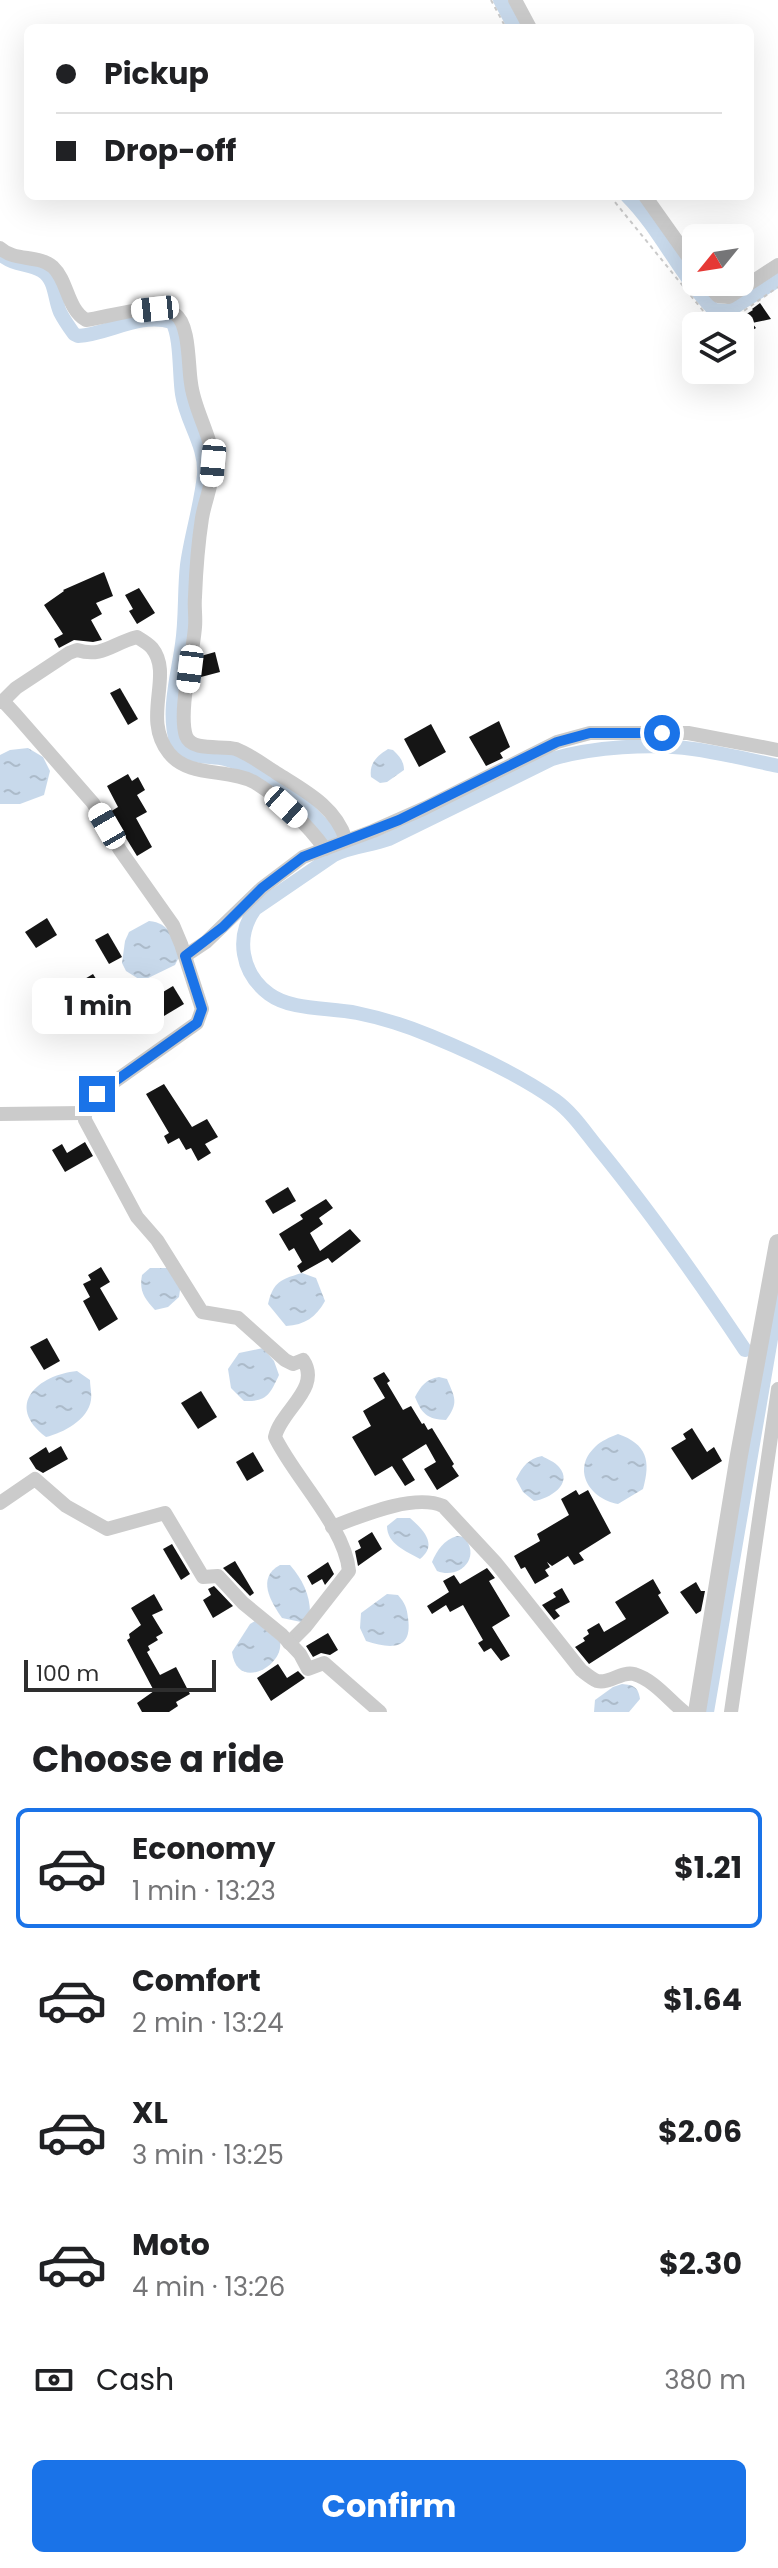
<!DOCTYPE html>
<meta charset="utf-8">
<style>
body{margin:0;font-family:Poppins,sans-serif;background:#f6f6f6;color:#202124;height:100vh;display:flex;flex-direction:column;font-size:30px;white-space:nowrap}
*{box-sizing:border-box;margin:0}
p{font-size:26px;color:#757577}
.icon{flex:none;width:44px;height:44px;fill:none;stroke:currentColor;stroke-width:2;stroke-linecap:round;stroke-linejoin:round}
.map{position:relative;height:1712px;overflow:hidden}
.panel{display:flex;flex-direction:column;background:#fff;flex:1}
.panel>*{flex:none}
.top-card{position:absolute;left:24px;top:24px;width:730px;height:176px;border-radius:12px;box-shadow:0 8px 32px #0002;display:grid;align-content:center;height:176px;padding:0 32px;background:#fff}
.needle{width:52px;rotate:240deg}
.controls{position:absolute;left:682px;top:224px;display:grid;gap:16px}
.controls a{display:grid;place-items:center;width:72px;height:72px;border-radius:12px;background:#fff;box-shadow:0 8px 32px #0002;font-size:40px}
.scale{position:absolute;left:24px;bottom:20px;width:192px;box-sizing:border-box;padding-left:8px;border:4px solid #2e2e2e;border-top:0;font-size:22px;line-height:28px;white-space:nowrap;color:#2e2e2e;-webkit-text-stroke:6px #fff;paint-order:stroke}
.end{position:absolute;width:36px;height:36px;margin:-18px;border:10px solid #1a73e8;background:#fff;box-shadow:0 0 0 4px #fff}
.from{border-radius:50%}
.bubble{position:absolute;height:56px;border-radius:12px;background:#fff;box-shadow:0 8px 32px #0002;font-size:26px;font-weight:700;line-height:56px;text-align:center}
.car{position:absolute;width:24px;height:48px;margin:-24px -12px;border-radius:10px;box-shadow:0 0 6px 2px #0007;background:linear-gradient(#fff 24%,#345 0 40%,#fff 0 76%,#345 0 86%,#fff 0)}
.top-card b{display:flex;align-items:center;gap:28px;height:76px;font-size:30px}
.top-card b+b{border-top:2px solid #e0e0e0}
.top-card i{width:20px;height:20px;background:#202124}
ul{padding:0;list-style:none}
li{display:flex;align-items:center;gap:24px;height:120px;margin:0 16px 12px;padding:0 16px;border:4px solid transparent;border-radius:12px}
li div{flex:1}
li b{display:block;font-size:30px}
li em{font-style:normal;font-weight:700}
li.current{border-color:#1a73e8}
li>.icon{width:72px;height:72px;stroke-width:1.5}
h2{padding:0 32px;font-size:36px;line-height:96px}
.pay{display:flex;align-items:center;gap:20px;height:88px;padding:0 32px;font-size:30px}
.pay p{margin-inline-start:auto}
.action{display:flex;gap:16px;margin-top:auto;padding:16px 32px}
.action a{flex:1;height:92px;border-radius:12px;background:#1a73e8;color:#fff;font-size:32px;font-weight:700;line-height:92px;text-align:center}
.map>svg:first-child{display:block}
.water{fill:url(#water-ripples)}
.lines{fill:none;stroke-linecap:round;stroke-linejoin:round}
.canal{stroke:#c8d9eb;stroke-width:14}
.building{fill:#151515}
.path{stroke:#cbcbcb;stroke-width:2;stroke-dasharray:4 4;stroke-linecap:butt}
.minor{stroke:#cbcbcb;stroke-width:14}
.tertiary{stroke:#cbcbcb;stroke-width:18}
.route{stroke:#1a73e8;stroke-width:10}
</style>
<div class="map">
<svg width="778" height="1712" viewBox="0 0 778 1712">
<defs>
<pattern id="water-ripples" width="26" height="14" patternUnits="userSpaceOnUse" patternTransform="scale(2)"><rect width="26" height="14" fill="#c8d9eb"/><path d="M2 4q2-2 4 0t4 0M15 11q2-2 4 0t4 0" fill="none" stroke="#acbbca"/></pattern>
</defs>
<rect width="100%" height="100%" fill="#fff"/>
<g class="water">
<path d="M 28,748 L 43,757 L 50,771 L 44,795 L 20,804 L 0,804 L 0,755 L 10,750 Z"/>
<path d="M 388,749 L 393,750 C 399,756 404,761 404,770 L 387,782 L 380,783 L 371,777 C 369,763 377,756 388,749 Z"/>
<path d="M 149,921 C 170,923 174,938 179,957 L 175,965 L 142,981 L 126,971 L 122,963 L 125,941 L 129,932 Z"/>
<path d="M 150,1268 L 168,1268 L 181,1283 L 179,1297 L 168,1307 L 155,1310 C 144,1298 139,1291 142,1275 Z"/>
<path d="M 302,1273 L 316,1278 L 325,1301 C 316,1317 305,1325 286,1326 L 268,1304 C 273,1282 281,1279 302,1273 Z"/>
<path d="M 263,1348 L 274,1361 L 279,1375 C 270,1394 267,1402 244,1401 L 231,1388 L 228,1369 L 239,1353 Z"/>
<path d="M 77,1371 L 90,1380 C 90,1386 92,1394 91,1400 C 88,1420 63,1433 46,1437 C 4,1405 38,1375 77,1371 Z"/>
<path d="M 439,1377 L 447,1379 C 455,1398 459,1403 446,1420 C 427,1419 422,1414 415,1397 C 421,1386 426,1379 439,1377 Z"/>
<path d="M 618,1434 C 647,1444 651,1461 643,1489 L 618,1504 C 590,1499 571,1470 595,1447 C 601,1441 610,1437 618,1434 Z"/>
<path d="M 542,1456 C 547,1459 555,1462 559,1467 C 574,1484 549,1499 534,1501 L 523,1492 L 516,1479 C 523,1466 528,1459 542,1456 Z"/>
<path d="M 397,1518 L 410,1518 C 424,1530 438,1545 420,1559 C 406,1551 387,1544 387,1526 Z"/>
<path d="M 457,1536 L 464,1537 C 482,1558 459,1580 437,1571 L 432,1562 C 437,1550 444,1540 457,1536 Z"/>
<path d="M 280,1565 L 290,1565 C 302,1579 310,1594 310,1613 L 301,1622 L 282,1618 C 271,1602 256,1578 280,1565 Z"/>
<path d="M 387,1594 L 398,1595 C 405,1603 407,1608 408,1618 C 413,1651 390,1649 366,1641 L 360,1628 L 361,1613 Z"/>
<path d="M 255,1621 L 280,1642 C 284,1666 237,1692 232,1652 L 250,1624 Z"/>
<path d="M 622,1684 C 634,1685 638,1687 640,1699 L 629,1712 L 594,1712 L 595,1700 L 613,1687 Z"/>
</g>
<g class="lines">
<g class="canal">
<path d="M 500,0 L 515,28"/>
<path d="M 627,196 C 661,230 680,276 714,310 L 728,311 L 778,280"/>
<path d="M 0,254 C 16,267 27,262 42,271 C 56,280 54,299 60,312 C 64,320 69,327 74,334 L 78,336 C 110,334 139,312 172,322 C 181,337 179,374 182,394 C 186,422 206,445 204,475 C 201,505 191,535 187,565 C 184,591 186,618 182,644 C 178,674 167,711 176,741 C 182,760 210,755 225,759 C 266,770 306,803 332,836"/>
<path d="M 745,1350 C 699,1281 652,1214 599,1149 C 585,1132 573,1113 555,1100 C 521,1076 470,1052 431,1036 C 407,1026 382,1018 357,1013 C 329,1007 292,1011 269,994 C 241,973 235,937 255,909 L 334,855 C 352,846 370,846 389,839 L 552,759 C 592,747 652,743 693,749 C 722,753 750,760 778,766"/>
<path d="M 707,1712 L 778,1298"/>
</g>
</g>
<g class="building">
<path d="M 760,303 L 771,319 L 752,323 L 756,328 L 740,337 L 740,326 L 727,326 L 753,310 L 752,309 Z"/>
<path d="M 104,572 L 113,596 L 96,603 L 102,614 L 91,620 L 102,640 L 93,642 L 74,640 L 59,648 L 54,639 L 63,634 L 44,605 L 64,591 L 63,590 Z"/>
<path d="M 139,588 L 155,613 L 137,624 L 129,611 L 133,609 L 125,595 Z"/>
<path d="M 215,652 L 220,672 L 201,677 L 199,668 L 201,656 Z"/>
<path d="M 120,688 L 138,719 L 128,725 L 110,693 Z"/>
<path d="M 499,721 L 510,747 L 500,753 L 503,758 L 486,766 L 469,737 Z"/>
<path d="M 431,724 L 446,752 L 419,767 L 404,739 Z"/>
<path d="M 128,774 L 132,781 L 138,777 L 145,790 L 137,795 L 147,812 L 136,818 L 152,847 L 137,856 L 110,812 L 118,807 L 107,786 Z"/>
<path d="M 47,918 L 57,935 L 36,948 L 25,932 Z"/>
<path d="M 108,933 L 122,957 L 109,964 L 95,940 Z"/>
<path d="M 93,974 L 106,995 L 92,1004 L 78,983 Z"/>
<path d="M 173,986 L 184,1004 L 154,1022 L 143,1004 Z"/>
<path d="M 164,1084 L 192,1127 L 207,1119 L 218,1137 L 205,1144 L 211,1153 L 198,1161 L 191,1148 L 186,1150 L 179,1138 L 168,1144 L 164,1136 L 169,1133 L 146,1094 Z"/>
<path d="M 85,1142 L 93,1156 L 65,1172 L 52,1150 L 62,1144 L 67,1153 Z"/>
<path d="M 288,1187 L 296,1201 L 273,1214 L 265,1201 Z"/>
<path d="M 326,1199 L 333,1208 L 319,1218 L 323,1224 L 310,1233 L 320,1251 L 350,1229 L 361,1241 L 332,1263 L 328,1258 L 301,1273 L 297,1266 L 302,1262 L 294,1248 L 289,1251 L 279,1234 L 303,1219 L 300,1215 Z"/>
<path d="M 101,1267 L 110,1282 L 100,1288 L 118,1319 L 99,1331 L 83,1301 L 90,1297 L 83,1284 L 91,1280 L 88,1275 Z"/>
<path d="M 47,1338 L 60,1361 L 44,1370 L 30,1347 Z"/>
<path d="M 384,1372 L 390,1381 L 387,1383 L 403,1410 L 411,1406 L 422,1424 L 424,1423 L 428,1430 L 432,1428 L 454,1464 L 452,1466 L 459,1476 L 437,1490 L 424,1469 L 436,1462 L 426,1444 L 402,1459 L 415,1480 L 405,1486 L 392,1466 L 375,1476 L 352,1437 L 371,1426 L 363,1411 L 385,1398 L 373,1378 Z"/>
<path d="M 201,1391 L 217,1417 L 198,1429 L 181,1403 Z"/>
<path d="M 692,1428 L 707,1452 L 714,1447 L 722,1461 L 692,1480 L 671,1448 L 686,1439 L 683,1434 Z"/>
<path d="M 61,1446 L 68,1459 L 43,1473 L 36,1469 L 29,1458 L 46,1447 L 49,1453 Z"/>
<path d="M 253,1452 L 264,1471 L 247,1481 L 236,1462 Z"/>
<path d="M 576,1490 L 579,1495 L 588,1490 L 611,1533 L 579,1553 L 584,1560 L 574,1565 L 568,1556 L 552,1566 L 547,1562 L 550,1567 L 545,1570 L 549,1576 L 535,1584 L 525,1567 L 521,1569 L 514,1556 L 540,1541 L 537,1534 L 569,1515 L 561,1499 Z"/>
<path d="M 372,1532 L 382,1549 L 358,1566 L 355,1551 L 361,1548 L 358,1541 Z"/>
<path d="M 172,1544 L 190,1574 L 181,1580 L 163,1549 Z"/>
<path d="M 235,1561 L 254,1593 L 250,1596 L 223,1568 Z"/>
<path d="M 328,1562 L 334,1574 L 325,1585 L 322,1579 L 312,1585 L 307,1576 Z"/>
<path d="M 487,1568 L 495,1578 L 489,1581 L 510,1616 L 492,1627 L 510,1656 L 501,1661 L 491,1648 L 484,1652 L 478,1643 L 483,1640 L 463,1605 L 450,1612 L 446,1605 L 432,1614 L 427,1606 L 449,1592 L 443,1581 L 454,1575 L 460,1584 Z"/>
<path d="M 653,1579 L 661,1593 L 658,1595 L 669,1613 L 589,1664 L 575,1647 L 585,1641 L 583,1638 L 589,1634 L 587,1630 L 599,1623 L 604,1632 L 626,1619 L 615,1602 Z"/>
<path d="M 696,1582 L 701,1591 L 705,1591 L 701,1611 L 696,1614 L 680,1592 Z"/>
<path d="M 214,1586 L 233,1606 L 213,1618 L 203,1600 L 211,1595 L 208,1589 Z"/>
<path d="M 562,1588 L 570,1602 L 555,1610 L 560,1616 L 554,1620 L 542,1605 L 556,1597 L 553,1593 Z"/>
<path d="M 154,1594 L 163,1610 L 152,1615 L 163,1633 L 156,1637 L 158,1640 L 148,1646 L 150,1650 L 147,1652 L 160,1675 L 176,1667 L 190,1694 L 176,1702 L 178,1706 L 169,1712 L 142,1712 L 137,1703 L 154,1691 L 127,1640 L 130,1638 L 129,1634 L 141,1625 L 131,1608 Z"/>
<path d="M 328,1633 L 338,1650 L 330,1655 L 321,1653 L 313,1657 L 306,1646 Z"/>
<path d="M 278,1664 L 287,1678 L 298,1671 L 305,1678 L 271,1701 L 257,1678 Z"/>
</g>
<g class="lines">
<g class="path">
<path d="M 491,0 L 506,28"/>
<path d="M 610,196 L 713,323 L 722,326 L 778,287"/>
</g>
<g class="minor">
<path d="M 515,0 L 530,28"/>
<path d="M 645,196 L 696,268"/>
<path d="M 0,248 C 15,262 38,254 53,267 C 68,281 67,309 86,320 C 109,317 155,301 175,314 C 190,324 188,366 191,383 C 194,411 213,437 213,465 C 213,484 205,500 202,518 C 198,544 196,570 195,597 C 194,607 196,617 195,627 C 193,655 178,711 186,736 C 192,752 222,745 236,749 C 251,755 264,765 278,774 C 305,791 336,807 346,840"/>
<path d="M 705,282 L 718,296 L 729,297 L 778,265"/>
<path d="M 3,701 L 16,688 L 69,653 L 77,650 C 103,658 113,643 137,637 C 142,640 149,644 152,648 C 174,675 141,718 169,753 C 189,778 227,768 254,782 C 278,796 309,826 325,849"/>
<path d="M 0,702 L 3,701 L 16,715 L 93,803 L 120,850 L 173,925 L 181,944 L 202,1009 L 197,1023 L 97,1094 C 89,1103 84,1108 85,1120 L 137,1217 L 157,1240 L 202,1312 L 238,1318 L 285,1360 L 293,1364 L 303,1360 C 322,1388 281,1410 275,1437 C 294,1477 345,1527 349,1571 L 306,1626 L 289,1643"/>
<path d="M 185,956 L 206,942 L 262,888 L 303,857 L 373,831 L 425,808 L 557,742 L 590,733 L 688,733 L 778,750"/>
<path d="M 0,1114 L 84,1113"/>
<path d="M 0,1503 L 35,1479 L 66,1506 L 107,1529 L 165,1513 L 203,1577 L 218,1576 L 243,1603 L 282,1635 L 300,1654 L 308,1669 L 324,1663 L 380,1712"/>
<path d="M 332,1527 C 361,1516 414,1493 443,1506 L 496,1563 L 581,1670 C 585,1673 592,1679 597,1681 C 610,1684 621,1671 634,1674 C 654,1680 668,1699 684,1712"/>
<path d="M 731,1712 L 778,1389"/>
</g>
<path class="tertiary" d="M 697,1712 L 739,1455 L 778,1243"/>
</g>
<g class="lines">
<path class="route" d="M 97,1094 L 197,1023 L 202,1009 L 185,956 L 223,927 L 262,888 L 303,857 L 399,820 L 557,742 L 590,733 L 662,733"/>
</g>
</svg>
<div class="controls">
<a><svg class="needle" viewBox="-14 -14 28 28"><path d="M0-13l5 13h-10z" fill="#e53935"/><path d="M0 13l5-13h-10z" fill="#757577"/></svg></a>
<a><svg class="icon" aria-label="layers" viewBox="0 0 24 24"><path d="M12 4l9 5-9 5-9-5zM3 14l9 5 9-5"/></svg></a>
</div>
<div class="scale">100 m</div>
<i class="end from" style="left:662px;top:733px"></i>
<i class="end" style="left:97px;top:1094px"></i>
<div class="bubble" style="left:32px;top:978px;width:132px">1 min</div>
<i class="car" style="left:155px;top:309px;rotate:264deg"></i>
<i class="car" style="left:213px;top:463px;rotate:185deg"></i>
<i class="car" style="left:190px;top:669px;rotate:187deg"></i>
<i class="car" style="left:286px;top:807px;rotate:132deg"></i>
<i class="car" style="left:107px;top:826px;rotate:330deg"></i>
<div class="top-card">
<b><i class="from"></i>Pickup</b>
<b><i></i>Drop-off</b>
</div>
</div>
<section class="panel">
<h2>Choose a ride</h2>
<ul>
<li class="current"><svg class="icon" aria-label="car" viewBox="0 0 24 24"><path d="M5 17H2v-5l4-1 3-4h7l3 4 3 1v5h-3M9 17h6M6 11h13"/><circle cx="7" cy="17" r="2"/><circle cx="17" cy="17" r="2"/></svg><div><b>Economy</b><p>1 min · 13:23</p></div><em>$1.21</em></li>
<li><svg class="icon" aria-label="car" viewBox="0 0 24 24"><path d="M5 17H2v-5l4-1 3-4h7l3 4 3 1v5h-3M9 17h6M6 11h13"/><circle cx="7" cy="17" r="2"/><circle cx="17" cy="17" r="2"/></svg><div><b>Comfort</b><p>2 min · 13:24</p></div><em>$1.64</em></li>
<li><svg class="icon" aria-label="car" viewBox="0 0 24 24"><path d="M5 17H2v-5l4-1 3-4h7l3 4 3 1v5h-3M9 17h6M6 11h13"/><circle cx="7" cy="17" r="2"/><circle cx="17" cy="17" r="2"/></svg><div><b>XL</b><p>3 min · 13:25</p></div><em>$2.06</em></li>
<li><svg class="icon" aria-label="car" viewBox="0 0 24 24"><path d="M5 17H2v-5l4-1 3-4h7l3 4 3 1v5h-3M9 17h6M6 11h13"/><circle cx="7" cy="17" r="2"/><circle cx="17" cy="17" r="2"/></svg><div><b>Moto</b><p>4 min · 13:26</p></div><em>$2.30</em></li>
</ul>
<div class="pay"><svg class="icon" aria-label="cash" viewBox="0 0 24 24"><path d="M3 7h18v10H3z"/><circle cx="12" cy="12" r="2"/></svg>Cash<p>380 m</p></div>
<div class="action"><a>Confirm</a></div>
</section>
